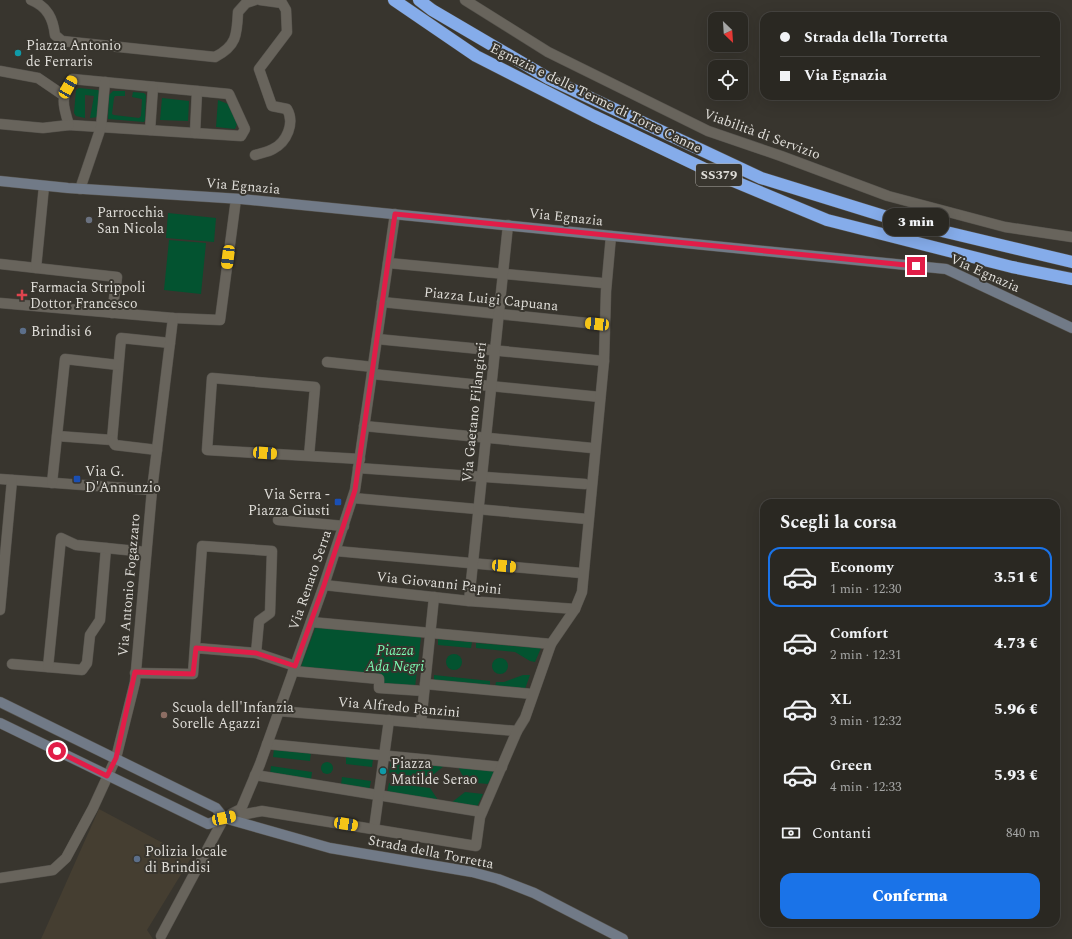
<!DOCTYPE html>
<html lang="it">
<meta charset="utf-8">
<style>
body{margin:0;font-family:Spectral,serif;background:#36342f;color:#f1f3f6;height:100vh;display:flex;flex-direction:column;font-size:15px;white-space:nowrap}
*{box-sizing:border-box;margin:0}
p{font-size:13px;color:#a5a6a5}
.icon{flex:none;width:22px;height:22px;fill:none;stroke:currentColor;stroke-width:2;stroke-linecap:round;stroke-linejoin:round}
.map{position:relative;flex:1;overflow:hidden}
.panel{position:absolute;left:760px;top:499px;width:300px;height:428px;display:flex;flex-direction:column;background:#2a2822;border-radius:12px;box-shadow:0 4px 16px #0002,0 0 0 1px #464440}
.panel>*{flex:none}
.banner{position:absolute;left:760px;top:12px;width:300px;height:88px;border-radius:12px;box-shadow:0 4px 16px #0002,0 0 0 1px #464440;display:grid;align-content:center;height:88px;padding:0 20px;background:#2a2822}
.needle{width:26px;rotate:155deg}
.controls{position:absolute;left:708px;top:12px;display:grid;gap:8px}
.controls a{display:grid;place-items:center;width:40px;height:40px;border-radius:8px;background:#2a2822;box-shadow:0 4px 16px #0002,0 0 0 1px #464440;font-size:20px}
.end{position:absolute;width:18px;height:18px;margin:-9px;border:5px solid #e11d48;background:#fff;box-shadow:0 0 0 2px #fff}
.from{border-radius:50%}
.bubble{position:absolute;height:28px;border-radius:12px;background:#2a2822;box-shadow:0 4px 16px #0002,0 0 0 1px #464440;font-size:13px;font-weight:800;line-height:28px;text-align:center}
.car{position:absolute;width:12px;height:24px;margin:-12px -6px;border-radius:5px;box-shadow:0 0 3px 1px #0007;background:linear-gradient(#f5c518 24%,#345 0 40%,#f5c518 0 76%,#345 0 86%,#f5c518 0)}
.banner b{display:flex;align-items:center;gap:14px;height:38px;font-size:15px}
.banner b+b{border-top:1px solid #464440}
.banner i{width:10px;height:10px;background:#f1f3f6}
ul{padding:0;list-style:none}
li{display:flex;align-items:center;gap:12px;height:60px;margin:0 8px 6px;padding:0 12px;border:2px solid transparent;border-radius:12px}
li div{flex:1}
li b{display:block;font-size:15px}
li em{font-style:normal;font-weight:800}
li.on{border-color:#1a73e8}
li>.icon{width:36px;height:36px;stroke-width:1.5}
h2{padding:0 20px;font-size:18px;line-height:48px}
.pay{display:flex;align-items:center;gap:10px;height:44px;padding:0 20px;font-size:15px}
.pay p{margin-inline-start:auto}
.cta{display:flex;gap:8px;margin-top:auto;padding:8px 20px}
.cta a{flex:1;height:46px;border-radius:12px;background:#1a73e8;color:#fff;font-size:16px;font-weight:800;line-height:46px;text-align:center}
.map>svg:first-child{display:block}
.built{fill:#453e31}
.green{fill:#035330}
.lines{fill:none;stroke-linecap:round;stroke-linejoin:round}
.street-casing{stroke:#55524c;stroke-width:11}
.secondary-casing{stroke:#55524c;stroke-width:11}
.highway-casing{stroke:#55524c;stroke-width:13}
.street{stroke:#68645c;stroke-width:10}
.secondary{stroke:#717a87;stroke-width:10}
.highway{stroke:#85acea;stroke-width:12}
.route{stroke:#e11d48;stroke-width:5}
.culture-dot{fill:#0f9aa8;stroke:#38352e;stroke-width:1.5}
.worship-dot{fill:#6b7280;stroke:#38352e;stroke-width:1.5}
.health-dot{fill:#e0444e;stroke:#38352e;stroke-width:1.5}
.service-dot{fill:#5c6f8a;stroke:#38352e;stroke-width:1.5}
.transit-dot{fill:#1a4fb4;stroke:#38352e;stroke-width:1.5}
.education-dot{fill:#8d6e63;stroke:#38352e;stroke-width:1.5}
.labels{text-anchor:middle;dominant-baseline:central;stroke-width:4;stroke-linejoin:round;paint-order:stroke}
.shield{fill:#38352e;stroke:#adaba5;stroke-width:1}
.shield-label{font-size:13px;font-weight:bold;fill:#dfddd8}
.poi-label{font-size:14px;fill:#dfddd8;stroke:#38352e;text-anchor:start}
.street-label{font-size:14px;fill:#dfddd8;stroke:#38352e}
.park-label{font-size:14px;font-style:italic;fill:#7bfdb4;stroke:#38352e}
</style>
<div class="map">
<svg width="1072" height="939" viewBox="0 0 1072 939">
<rect width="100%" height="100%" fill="#38352e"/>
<path class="built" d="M 99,809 L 191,858 L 147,930 L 153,939 L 41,939 Z"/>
<g class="green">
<path d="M 79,88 L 98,90 L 100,92 L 98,117 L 90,118 L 94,96 L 85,95 L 85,118 L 76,116 L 74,113 L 76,90 Z"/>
<path d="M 113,91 L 125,91 L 125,96 L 115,96 L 114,98 L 112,114 L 114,115 L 139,118 L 141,116 L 142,99 L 132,97 L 133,92 L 144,93 L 146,95 L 145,120 L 144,122 L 108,119 L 109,95 Z"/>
<path d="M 162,98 L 189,101 L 188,121 L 160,120 Z"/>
<path d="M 218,100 L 228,104 L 237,124 L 235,129 L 216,127 Z"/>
<path d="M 168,213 L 216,218 L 214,242 L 166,238 Z"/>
<path d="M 169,240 L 206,243 L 201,294 L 164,290 Z"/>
<path d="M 316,626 L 421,637 L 415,687 L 381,684 L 300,669 Z"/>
<path d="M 438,639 L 472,642 L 471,648 L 438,645 Z"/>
<path d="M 476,643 L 541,648 L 535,662 L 530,661 L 515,652 L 476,648 Z"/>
<circle cx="454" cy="662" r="8"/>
<circle cx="500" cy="666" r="8"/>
<path d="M 434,675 L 490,681 L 490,687 L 434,681 Z"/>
<path d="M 523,675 L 530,675 L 525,689 L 495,687 L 496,682 L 504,682 Z"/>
<path d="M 274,749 L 311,752 L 310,761 L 273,757 Z"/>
<path d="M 346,756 L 373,759 L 372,767 L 346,764 Z"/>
<path d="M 391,761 L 444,766 L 429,778 L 389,773 Z"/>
<circle cx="327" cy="768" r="6"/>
<path d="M 271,766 L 312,772 L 311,780 L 270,774 Z"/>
<path d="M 458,767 L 495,770 L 488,784 L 466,782 Z"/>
<path d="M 342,777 L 371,781 L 369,790 L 341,785 Z"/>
<path d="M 389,783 L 430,788 L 438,800 L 387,793 Z"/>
<path d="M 465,792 L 483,794 L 477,807 L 451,803 Z"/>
</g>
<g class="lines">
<g class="street-casing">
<g id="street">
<path d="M 31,0 C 48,7 53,19 55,35 L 62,41 L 215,57 C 237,46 237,34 238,12 L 246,3 L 255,0"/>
<path d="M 465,0 L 548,52 L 708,131 L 781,156 L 888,196 L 1005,227 L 1072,237"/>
<path d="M 0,71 L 38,78 L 63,95"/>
<path d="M 72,79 L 229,94 L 245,129 L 241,136 L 69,125 C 62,103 61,98 72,79 Z"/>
<path d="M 0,124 L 43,128 L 69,125"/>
<path d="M 150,130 L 153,87"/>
<path d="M 195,133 L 197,91"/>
<path d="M 255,155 C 261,153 268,152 273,149 C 287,142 295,123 287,109 L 272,106 L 259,69 L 287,32 L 286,10 L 282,3 L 260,0"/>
<path d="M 80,189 L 101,127 L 105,82"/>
<path d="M 388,263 L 602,283"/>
<path d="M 0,264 L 117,277 L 112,313"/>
<path d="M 36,268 L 44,186"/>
<path d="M 382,302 L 597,324"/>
<path d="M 0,303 L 173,318 L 220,320 L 236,199"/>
<path d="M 377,339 L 604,361"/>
<path d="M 327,362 L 373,367"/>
<path d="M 372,374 L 600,397"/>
<path d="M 364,426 L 592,448"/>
<path d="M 57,436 L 112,440 L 121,338 L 170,343"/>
<path d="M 112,440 L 115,445 L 157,450"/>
<path d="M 309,456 L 315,387 L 212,378 L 207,450 L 360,459"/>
<path d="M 358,468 L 585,484"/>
<path d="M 0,479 L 152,490"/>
<path d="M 52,483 L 65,359 L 118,365"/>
<path d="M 353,498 L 587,519"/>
<path d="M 278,520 L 344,526"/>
<path d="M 336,551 L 581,573"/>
<path d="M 324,585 L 469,601 L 575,609"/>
<path d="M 469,601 L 508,225"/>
<path d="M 0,610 L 12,480"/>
<path d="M 311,622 L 551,644"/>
<path d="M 256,653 L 295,666"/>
<path d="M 12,664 L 82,670 L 87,663 L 90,635 L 100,620 L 106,548"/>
<path d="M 48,667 L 61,538 L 76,545 L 146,552"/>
<path d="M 293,671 L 379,679 L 379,688 L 424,691"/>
<path d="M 135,673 L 193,674 L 202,546 L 272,551 L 270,613 L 259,621 L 256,653 L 196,648"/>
<path d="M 425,684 L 532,694"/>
<path d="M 279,711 L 517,731"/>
<path d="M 421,723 L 434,597"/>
<path d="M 267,744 L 502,767"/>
<path d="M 255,775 L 482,812"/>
<path d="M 231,814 L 241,809 L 260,764 L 324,585 L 355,490 L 395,214"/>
<path d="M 374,829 L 389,720"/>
<path d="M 0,878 L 53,870 L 66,858 L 93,808 L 116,758 L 135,682 L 152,490 L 173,318"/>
<path d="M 161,936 L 224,818 L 262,811 L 476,846 L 480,817 L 517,731 L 525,718 L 551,644 L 575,609 L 582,592 L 604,361 L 606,291 L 611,236"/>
</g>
</g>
<g class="secondary-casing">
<g id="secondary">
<path d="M 0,181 L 68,188 L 241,199 L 946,269 L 1072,328"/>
<path d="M 0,702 L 216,808 L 224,818"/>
<path d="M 0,723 L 208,824 L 224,818 L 330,848 L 472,872 L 498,879 L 534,893 L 623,939"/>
</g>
</g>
<g class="highway-casing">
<g id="highway">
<path d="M 394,0 L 476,56 L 594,116 L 707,170 L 827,220 L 1012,267 L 1072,279"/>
<path d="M 419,0 L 432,10 L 548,78 L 761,178 L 900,221 L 1072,262"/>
</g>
</g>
<use href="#street" class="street"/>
<use href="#secondary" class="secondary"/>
<use href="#highway" class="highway"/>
</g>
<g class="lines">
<path class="route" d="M 57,751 L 107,776 L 116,758 L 135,672 L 193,674 L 196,648 L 256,653 L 295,666 L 324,585 L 355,490 L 395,214 L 916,266"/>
</g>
<g class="culture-dot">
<circle cx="18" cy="53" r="4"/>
<circle cx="383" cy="771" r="4"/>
</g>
<circle class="worship-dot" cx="89" cy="220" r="4"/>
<path class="health-dot" d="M20 289h4v4h4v4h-4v4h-4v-4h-4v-4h4z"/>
<g class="service-dot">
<circle cx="23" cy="331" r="4"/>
<circle cx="137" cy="859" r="4"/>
</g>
<g class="transit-dot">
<rect x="73" y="475" width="8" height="8" rx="2"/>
<rect x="334" y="498" width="8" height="8" rx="2"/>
</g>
<circle class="education-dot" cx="164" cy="715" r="4"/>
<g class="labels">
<rect class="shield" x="696" y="164" width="46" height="22" rx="3"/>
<g class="shield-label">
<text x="719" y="175">SS379</text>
</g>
<g class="poi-label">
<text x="26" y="45">Piazza Antonio<tspan x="26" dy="16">de Ferraris</tspan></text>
<text x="97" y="212">Parrocchia<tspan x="97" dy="16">San Nicola</tspan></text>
<text x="30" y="287">Farmacia Strippoli<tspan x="30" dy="16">Dottor Francesco</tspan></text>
<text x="31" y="331">Brindisi 6</text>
<text x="85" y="471">Via G.<tspan x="85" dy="16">D'Annunzio</tspan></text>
<text x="330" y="494" text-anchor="end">Via Serra -<tspan x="330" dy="16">Piazza Giusti</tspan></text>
<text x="172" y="707">Scuola dell'Infanzia<tspan x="172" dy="16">Sorelle Agazzi</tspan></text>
<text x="391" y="763">Piazza<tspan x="391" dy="16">Matilde Serao</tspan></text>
<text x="145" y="851">Polizia locale<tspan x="145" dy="16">di Brindisi</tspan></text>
</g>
<g class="street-label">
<text transform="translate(596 98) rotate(26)">Egnazia e delle Terme di Torre Canne</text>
<text transform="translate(762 134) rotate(20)">Viabilità di Servizio</text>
<text transform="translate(243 186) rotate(5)">Via Egnazia</text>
<text transform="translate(566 217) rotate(6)">Via Egnazia</text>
<text transform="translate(985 273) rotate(24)">Via Egnazia</text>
<text transform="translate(491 299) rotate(6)">Piazza Luigi Capuana</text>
<text transform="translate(474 412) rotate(-84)">Via Gaetano Filangieri</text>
<text transform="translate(310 580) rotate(-71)">Via Renato Serra</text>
<text transform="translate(439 583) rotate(6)">Via Giovanni Papini</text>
<text transform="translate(129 585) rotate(-85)">Via Antonio Fogazzaro</text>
<text transform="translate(399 707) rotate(5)">Via Alfredo Panzini</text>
<text transform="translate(431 852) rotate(11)">Strada della Torretta</text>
</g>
<g class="park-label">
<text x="395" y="650">Piazza<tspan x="395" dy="16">Ada Negri</tspan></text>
</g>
</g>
</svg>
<div class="controls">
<a><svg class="needle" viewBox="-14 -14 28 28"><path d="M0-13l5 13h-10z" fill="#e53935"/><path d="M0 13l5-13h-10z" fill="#a5a6a5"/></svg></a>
<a><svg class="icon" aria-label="locate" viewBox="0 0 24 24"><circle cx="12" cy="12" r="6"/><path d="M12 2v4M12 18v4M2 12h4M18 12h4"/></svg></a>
</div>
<i class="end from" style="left:57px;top:751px"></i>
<i class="end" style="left:916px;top:266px"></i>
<div class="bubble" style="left:883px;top:208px;width:66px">3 min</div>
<i class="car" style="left:68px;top:87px;rotate:30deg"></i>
<i class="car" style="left:228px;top:257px;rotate:187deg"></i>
<i class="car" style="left:597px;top:324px;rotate:276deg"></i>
<i class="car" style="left:265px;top:453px;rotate:94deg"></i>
<i class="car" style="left:504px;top:566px;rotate:95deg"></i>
<i class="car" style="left:224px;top:818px;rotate:78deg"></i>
<i class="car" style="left:346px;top:824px;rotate:99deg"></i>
<div class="banner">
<b><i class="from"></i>Strada della Torretta</b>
<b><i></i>Via Egnazia</b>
</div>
<section class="panel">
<h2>Scegli la corsa</h2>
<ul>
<li class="on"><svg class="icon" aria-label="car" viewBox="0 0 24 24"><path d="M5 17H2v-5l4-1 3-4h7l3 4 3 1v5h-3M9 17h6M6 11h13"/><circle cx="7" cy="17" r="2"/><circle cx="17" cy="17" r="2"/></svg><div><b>Economy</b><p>1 min · 12:30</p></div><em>3.51 €</em></li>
<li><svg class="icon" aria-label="car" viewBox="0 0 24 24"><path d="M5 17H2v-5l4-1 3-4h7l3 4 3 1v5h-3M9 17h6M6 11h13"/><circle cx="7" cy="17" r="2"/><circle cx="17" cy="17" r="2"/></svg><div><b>Comfort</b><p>2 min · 12:31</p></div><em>4.73 €</em></li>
<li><svg class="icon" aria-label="car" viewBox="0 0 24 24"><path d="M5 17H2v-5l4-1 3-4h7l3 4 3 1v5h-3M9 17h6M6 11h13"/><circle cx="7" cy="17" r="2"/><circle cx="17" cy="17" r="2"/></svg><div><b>XL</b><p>3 min · 12:32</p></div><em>5.96 €</em></li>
<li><svg class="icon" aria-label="car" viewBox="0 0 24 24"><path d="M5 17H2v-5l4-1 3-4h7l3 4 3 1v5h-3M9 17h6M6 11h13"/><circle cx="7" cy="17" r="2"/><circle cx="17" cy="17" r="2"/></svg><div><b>Green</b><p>4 min · 12:33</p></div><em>5.93 €</em></li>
</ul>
<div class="pay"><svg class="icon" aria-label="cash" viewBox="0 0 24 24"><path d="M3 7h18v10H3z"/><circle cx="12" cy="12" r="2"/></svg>Contanti<p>840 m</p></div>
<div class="cta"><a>Conferma</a></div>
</section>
</div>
